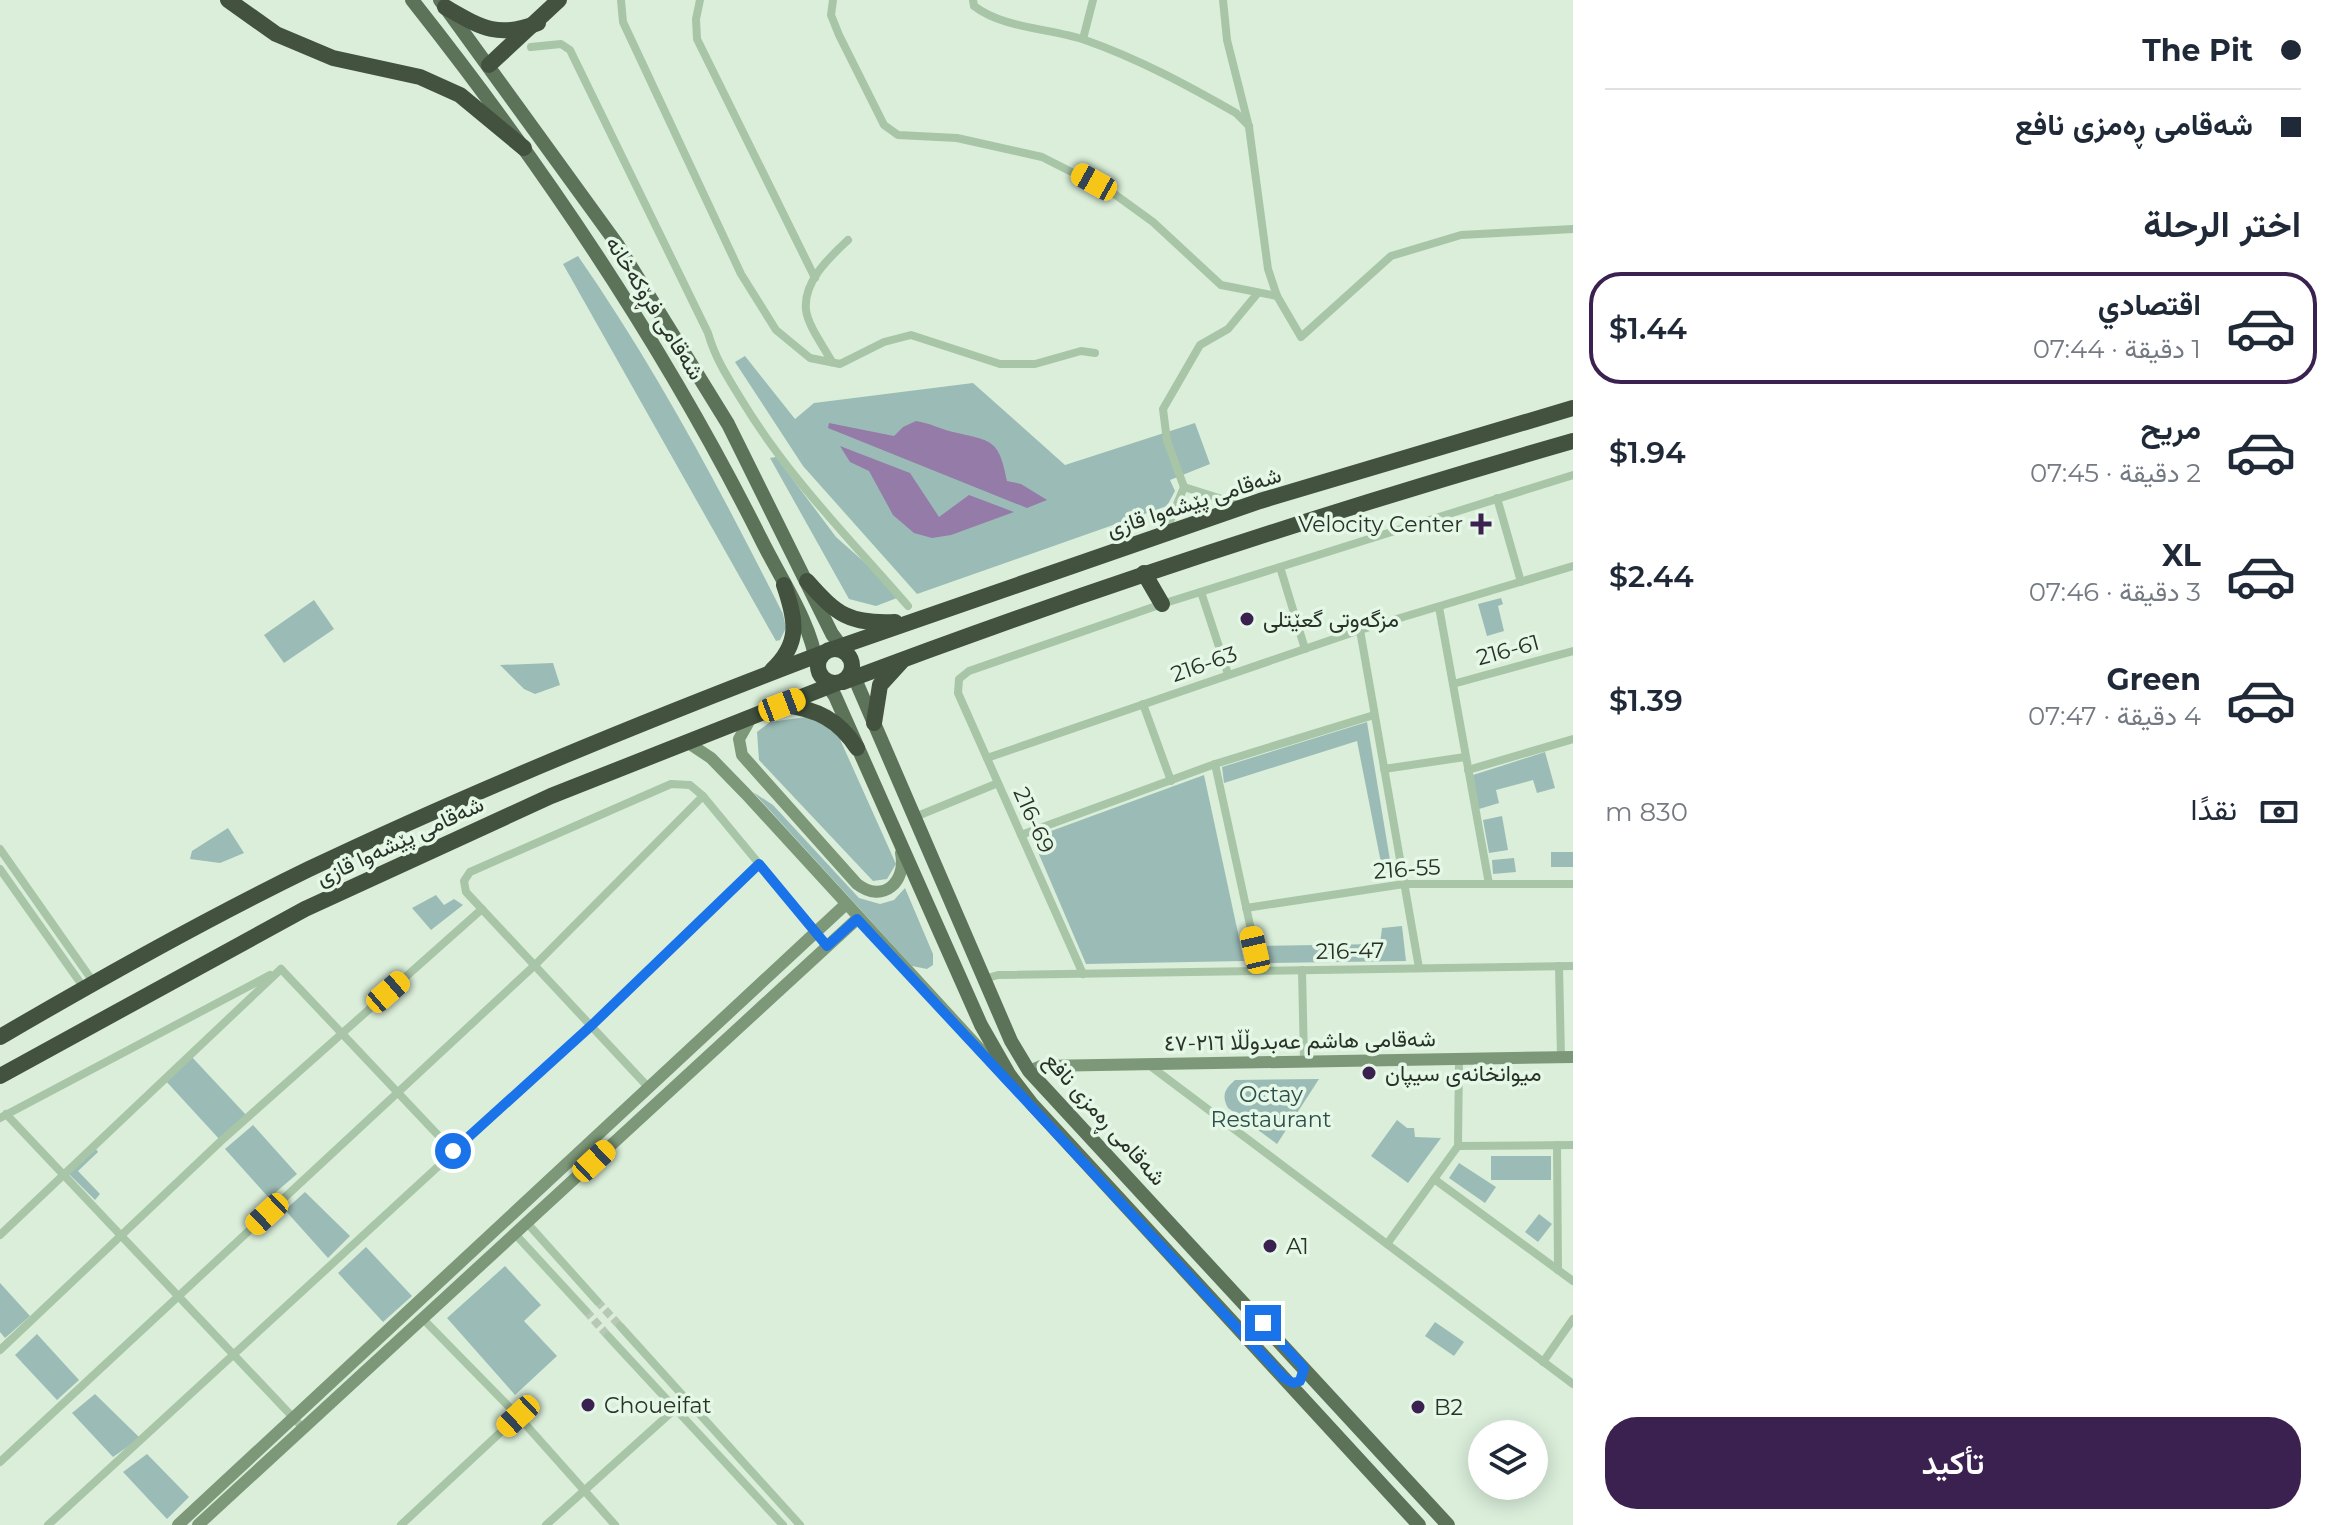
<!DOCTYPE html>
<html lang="ar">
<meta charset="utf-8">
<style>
body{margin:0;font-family:Montserrat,Vazirmatn,sans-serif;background:#f2f2f3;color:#1f2937;direction:rtl;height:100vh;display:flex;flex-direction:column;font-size:30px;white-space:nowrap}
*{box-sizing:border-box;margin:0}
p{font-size:26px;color:#747a83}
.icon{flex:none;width:44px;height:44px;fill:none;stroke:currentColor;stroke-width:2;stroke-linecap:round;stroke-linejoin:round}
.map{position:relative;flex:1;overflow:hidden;direction:ltr}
.sheet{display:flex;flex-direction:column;background:#fff;width:760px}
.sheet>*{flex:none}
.hud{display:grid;align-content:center;height:176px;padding:0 32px;background:#fff}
.fabs{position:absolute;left:1468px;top:1420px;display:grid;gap:16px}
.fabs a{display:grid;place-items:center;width:80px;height:80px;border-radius:50%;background:#fff;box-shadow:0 4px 20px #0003;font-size:40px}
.end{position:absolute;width:36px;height:36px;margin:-18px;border:10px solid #1a73e8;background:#fff;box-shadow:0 0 0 4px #fff}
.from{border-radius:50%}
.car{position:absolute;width:24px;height:48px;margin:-24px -12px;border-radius:10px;box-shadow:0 0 6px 2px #0007;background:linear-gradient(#f5c518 24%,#345 0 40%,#f5c518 0 76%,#345 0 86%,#f5c518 0)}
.hud b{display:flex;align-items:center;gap:28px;height:76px;font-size:30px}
.hud b+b{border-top:2px solid #e0e1e3}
.hud i{width:20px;height:20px;background:#1f2937}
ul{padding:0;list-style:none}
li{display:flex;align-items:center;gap:24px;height:112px;margin:0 16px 12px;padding:0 16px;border:4px solid transparent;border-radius:32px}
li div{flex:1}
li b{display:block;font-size:30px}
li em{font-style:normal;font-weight:600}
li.on{border-color:#3b214f}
li>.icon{width:72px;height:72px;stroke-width:1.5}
h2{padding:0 32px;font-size:36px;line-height:96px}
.pay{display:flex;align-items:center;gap:20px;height:88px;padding:0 32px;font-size:30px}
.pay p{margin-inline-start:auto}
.cta{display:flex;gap:16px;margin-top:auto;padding:16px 32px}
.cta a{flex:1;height:92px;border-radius:32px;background:#3b214f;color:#fff;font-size:32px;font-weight:600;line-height:92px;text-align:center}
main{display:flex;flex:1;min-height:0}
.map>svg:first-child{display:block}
.green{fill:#9bbcb6}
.water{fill:#947ba8}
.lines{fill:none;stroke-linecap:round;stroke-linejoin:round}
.street-tunnel{stroke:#b7c8b6;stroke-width:8;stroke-dasharray:8 4;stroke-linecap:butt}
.street{stroke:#a8c5a7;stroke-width:8}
.secondary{stroke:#7d9879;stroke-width:12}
.primary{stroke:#5d7359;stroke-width:14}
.highway{stroke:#42523f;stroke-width:16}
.route{stroke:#1a73e8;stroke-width:10}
.poi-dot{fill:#3b214f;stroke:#e5f7e6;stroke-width:3}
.labels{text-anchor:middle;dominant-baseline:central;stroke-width:7;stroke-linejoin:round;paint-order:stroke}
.street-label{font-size:22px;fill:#293227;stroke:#e5f7e6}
.poi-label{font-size:22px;fill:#293227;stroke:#e5f7e6;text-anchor:start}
.park-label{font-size:22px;fill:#2d4e4a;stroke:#e5f7e6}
</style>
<main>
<section class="sheet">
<div class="hud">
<b><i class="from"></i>The Pit</b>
<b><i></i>شەقامی ڕەمزی نافع</b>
</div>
<h2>اختر الرحلة</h2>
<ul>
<li class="on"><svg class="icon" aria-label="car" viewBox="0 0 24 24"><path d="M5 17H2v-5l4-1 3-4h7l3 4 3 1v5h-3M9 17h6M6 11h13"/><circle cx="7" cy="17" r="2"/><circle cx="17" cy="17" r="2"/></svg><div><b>اقتصادي</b><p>1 دقيقة · 07:44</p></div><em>$1.44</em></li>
<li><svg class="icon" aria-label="car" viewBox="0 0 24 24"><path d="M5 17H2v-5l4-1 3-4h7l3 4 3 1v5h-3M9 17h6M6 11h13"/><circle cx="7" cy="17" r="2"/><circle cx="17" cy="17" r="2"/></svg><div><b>مريح</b><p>2 دقيقة · 07:45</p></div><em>$1.94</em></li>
<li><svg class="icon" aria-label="car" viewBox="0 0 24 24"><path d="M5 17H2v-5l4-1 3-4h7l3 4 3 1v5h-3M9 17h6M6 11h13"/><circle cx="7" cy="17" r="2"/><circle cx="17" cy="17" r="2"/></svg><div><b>XL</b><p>3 دقيقة · 07:46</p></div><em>$2.44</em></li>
<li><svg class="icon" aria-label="car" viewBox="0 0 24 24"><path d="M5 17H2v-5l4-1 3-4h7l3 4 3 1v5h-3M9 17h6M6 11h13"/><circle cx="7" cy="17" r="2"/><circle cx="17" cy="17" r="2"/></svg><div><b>Green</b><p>4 دقيقة · 07:47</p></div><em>$1.39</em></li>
</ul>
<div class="pay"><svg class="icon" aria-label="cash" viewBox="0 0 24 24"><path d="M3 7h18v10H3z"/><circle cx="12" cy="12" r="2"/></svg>نقدًا<p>830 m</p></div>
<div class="cta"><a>تأكيد</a></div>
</section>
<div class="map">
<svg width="1573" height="1525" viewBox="0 0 1573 1525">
<rect width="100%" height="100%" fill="#daeeda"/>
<g class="green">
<path d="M 578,256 C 657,370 721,491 783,614 L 786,628 L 780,640 L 776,641 L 563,264 Z"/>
<path d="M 745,356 L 795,419 L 814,403 L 973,383 L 1065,465 L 1195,423 L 1210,464 L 1170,480 L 1175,491 L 1167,506 L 917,594 L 803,466 L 735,362 Z"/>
<path d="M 776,457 L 836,537 L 880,576 L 897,598 L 876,606 L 849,599 L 770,458 Z"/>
<path d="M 1501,598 L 1503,604 L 1498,606 L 1504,631 L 1487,636 L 1478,604 Z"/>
<path d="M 314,600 L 334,629 L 284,663 L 264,635 Z"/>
<path d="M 553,663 L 560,685 L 535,694 L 524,689 L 500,665 Z"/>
<path d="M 813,716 L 831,725 L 839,737 L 896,864 L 887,879 L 873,881 L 759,760 L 757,732 L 770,722 Z"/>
<path d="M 1367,722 L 1392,872 L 1383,873 L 1357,741 L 1224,783 L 1222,767 Z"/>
<path d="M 1545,752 L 1555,788 L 1537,793 L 1533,780 L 1496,790 L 1499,803 L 1479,809 L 1473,775 Z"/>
<path d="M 1204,775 L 1244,961 L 1086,964 L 1032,838 Z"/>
<path d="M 753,792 L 773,805 L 859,898 L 880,904 L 894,900 L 905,888 L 933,954 L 933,965 L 927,969 L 912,966 Z"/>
<path d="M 1502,816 L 1508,850 L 1489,853 L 1483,820 Z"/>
<path d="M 228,828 L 244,853 L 220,863 L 190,859 L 192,851 Z"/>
<rect x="1551" y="852" width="22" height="15"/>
<path d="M 1514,858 L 1516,872 L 1493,874 L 1492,860 Z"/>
<path d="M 436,895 L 444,905 L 454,899 L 463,905 L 431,930 L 412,908 Z"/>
<path d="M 1402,926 L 1406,961 L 1262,963 L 1260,946 L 1380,944 L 1382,928 Z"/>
<path d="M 190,1055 L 248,1117 L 221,1141 L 164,1079 Z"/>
<path d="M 1319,1079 L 1277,1144 L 1228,1108 C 1221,1095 1225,1089 1235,1080 Z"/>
<path d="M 1397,1120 L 1407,1128 L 1414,1128 L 1415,1137 L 1441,1138 L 1408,1183 L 1371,1156 Z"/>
<path d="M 253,1125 L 297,1174 L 269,1198 L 225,1149 Z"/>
<path d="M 96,1149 L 98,1152 L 78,1171 L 100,1194 L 95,1200 L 69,1174 Z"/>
<rect x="1491" y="1156" width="60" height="24"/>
<path d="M 1459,1163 L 1496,1187 L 1485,1203 L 1449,1178 Z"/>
<path d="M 305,1192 L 350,1236 L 328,1258 L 285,1210 Z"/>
<path d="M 1539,1214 L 1552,1224 L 1538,1242 L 1525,1232 Z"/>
<path d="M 366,1247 L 412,1296 L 383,1322 L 338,1273 Z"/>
<path d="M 505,1266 L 541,1305 L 524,1321 L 557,1356 L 515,1395 L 447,1318 Z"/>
<path d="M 0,1283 L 30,1316 L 5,1338 L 0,1332 Z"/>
<path d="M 1435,1322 L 1464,1342 L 1454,1356 L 1425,1336 Z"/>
<path d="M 37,1334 L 79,1380 L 57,1400 L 15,1355 Z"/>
<path d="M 95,1394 L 140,1438 L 113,1457 L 72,1413 Z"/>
<path d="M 147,1454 L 189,1497 L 167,1519 L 123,1472 Z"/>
</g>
<g class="water">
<path d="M 916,421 C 930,423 940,429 953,432 C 991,441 999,438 1007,481 L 1021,484 L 1047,500 L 1027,508 L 828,428 L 829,423 L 894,436 L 903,427 Z"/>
<path d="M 840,446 L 910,473 L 939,517 L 969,495 L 1014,512 L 951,535 L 932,538 L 914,533 L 893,515 L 869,471 L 850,462 Z"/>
</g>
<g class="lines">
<g class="street-tunnel">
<path d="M 597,1301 L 620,1326"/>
<path d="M 586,1311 L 608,1336"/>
</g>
<g class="street">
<path d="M 621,0 L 623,22 L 741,274 L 776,330 L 810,358 L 840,364 L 884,342 L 911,335 L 1000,364 L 1035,364 L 1081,351 L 1095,353"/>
<path d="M 700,0 L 696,19 L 697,39 L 815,278"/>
<path d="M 833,0 L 831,15 L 839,35 L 884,125 L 898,135 L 957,138 L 1042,157 L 1113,193 L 1153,222 L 1221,285 L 1277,296"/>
<path d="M 973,0 L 974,6 C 1004,29 1050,28 1085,40 C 1139,59 1187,85 1236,113 L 1249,126"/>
<path d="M 1223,0 L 1227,40 L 1249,127 L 1268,269 L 1277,296 L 1301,337 L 1391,256 L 1461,235 L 1573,229"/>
<path d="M 1083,39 L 1093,0"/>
<path d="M 531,47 L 561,44 L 570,50 L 708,333 C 715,358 728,378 741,399 C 788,477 849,538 908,606"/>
<path d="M 832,362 C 824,347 808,326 806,310 C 803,281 830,257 848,240"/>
<path d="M 1184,487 L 1241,505"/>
<path d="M 1497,498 L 1521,582"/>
<path d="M 1166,531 L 1184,487 L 1167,441 L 1163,409 L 1200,345 L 1228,329 L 1257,294"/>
<path d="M 1280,567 L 1305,649"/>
<path d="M 1201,592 L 1228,674"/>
<path d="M 1439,607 L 1489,884"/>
<path d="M 1360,630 L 1419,968"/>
<path d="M 1453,684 L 1573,651"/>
<path d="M 1143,704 L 1171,781"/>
<path d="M 987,758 L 1360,630 L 1573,566"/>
<path d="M 1215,764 L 1260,971"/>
<path d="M 1384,769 L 1465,757"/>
<path d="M 1468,770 L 1573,739"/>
<path d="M 915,817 L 998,783"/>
<path d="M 1021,835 L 1215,764 L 1374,715"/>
<path d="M 0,849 L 94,983"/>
<path d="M 0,869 L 84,988"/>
<path d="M 1246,908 L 1404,884 L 1573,884"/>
<path d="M 1559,966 L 1561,1057"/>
<path d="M 281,969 L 453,1151"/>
<path d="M 1302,970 L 1304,1060"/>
<path d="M 1083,974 L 958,693 L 959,679 L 969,671 L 1162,604 L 1573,475"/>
<path d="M 984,979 L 998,975 L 1573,966"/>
<path d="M 1149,1065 L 1573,1384"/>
<path d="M 649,1088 L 466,892 L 464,881 L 470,872 L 671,784 L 690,785 L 703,796 L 827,946"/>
<path d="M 6,1114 L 303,1428"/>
<path d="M 0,1118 L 270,975"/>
<path d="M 1557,1145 L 1558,1270"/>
<path d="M 1458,1146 L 1573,1145"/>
<path d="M 1434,1179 L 1573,1281"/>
<path d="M 528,1224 L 597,1301"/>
<path d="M 0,1235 L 281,969"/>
<path d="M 516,1235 L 586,1311"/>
<path d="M 1387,1244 L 1458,1146 L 1459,1059"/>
<path d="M 423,1319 L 518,1416 L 615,1525"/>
<path d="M 620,1326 L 800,1525"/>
<path d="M 608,1336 L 783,1525"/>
<path d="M 0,1350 L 221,1141 L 482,909"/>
<path d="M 1543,1362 L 1573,1319"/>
<path d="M 0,1462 L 535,965 L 703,796"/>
<path d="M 48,1525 L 592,1025 L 759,864"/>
<path d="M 401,1525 L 518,1416"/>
<path d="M 546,1525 L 675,1409"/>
</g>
<g class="secondary">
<path d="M 752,716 L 739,739 L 742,755 L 857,884 C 883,904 907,882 901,853"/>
<path d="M 687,742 L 711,758 L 746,794 L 1012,1084"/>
<path d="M 1029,1071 L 1041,1066 L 1573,1057"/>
<path d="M 178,1525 L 845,905"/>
<path d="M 198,1525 L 857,919"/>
</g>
<g class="primary">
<path d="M 412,0 C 545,168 665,347 761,539 C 780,578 811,622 817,666"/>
<path d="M 440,0 L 617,244 L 728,424 L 832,634 L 846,653"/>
<path d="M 852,664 L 858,686 L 1011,1041 L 1029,1071 L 1448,1525"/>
<path d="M 821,676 L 835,696 L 981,1025 L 1009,1074 L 1032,1104 L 1419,1525"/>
</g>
<g class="highway">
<path d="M 228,0 L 276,34 L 333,58 L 420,77 L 460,95 L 524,148"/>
<path d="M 445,7 C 480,27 497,39 538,23"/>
<path d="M 489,65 L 559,0"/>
<path d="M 1144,573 L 1162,604"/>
<path d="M 807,581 C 837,615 849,624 895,622"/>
<circle cx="835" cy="666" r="17"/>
<path d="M 833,649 L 1260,501 L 1573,408"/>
<path d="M 772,670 C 801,643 796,620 784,585"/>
<path d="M 843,682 C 1083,591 1326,512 1573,441"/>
<path d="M 784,705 C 817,709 839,720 857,748"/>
<path d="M 874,723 L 880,685 L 901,662"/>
<path d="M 0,1037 C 101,978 204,920 309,869 C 477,789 649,719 823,653"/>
<path d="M 0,1076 L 305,909 L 551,796 L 837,683"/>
</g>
</g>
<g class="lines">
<path class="route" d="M 453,1151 L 592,1025 L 759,864 L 827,946 L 857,919 L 1284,1378 L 1293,1383 L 1300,1381 L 1304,1368 L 1263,1323"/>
</g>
<g class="poi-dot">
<path d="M1477 512h8v8h8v8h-8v8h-8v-8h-8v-8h8z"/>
<circle cx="1247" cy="619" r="8"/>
<circle cx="1369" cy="1073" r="8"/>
<circle cx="1270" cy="1246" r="8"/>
<circle cx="588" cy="1405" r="8"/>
<circle cx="1418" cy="1407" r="8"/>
</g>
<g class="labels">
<g class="street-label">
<text transform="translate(655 308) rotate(58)">شەقامی فڕۆکەخانە</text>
<text transform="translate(1194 502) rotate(-18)">شەقامی پێشەوا قازی</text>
<text transform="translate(1508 650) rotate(-15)">216-61</text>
<text transform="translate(1204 664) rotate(-19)">216-63</text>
<text transform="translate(1034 820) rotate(66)">216-69</text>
<text transform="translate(400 841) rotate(-25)">شەقامی پێشەوا قازی</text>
<text transform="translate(1407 869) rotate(-4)">216-55</text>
<text transform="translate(1350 951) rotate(-1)">216-47</text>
<text transform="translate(1300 1041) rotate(-1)">شەقامی هاشم عەبدوڵڵا ٢١٦-٤٧</text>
<text transform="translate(1105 1119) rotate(48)">شەقامی ڕەمزی نافع</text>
</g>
<g class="poi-label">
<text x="1463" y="524" text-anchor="end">Velocity Center</text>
<text x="1263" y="619">مزگەوتی گعێتلی</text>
<text x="1385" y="1073">میوانخانەی سیپان</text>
<text x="1286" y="1246">A1</text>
<text x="604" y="1405">Choueifat</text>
<text x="1434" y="1407">B2</text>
</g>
<g class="park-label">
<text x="1271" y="1094">Octay<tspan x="1271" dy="25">Restaurant</tspan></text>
</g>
</g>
</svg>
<div class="fabs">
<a><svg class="icon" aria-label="layers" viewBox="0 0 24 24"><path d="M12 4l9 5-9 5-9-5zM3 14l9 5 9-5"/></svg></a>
</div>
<i class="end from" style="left:453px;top:1151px"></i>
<i class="end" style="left:1263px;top:1323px"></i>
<i class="car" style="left:1094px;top:182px;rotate:299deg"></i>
<i class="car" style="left:782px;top:705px;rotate:69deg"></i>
<i class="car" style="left:1255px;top:950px;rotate:347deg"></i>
<i class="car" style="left:388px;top:992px;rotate:49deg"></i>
<i class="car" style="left:594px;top:1161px;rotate:47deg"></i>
<i class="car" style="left:267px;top:1214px;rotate:227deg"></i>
<i class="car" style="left:518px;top:1416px;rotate:227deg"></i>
</div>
</main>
